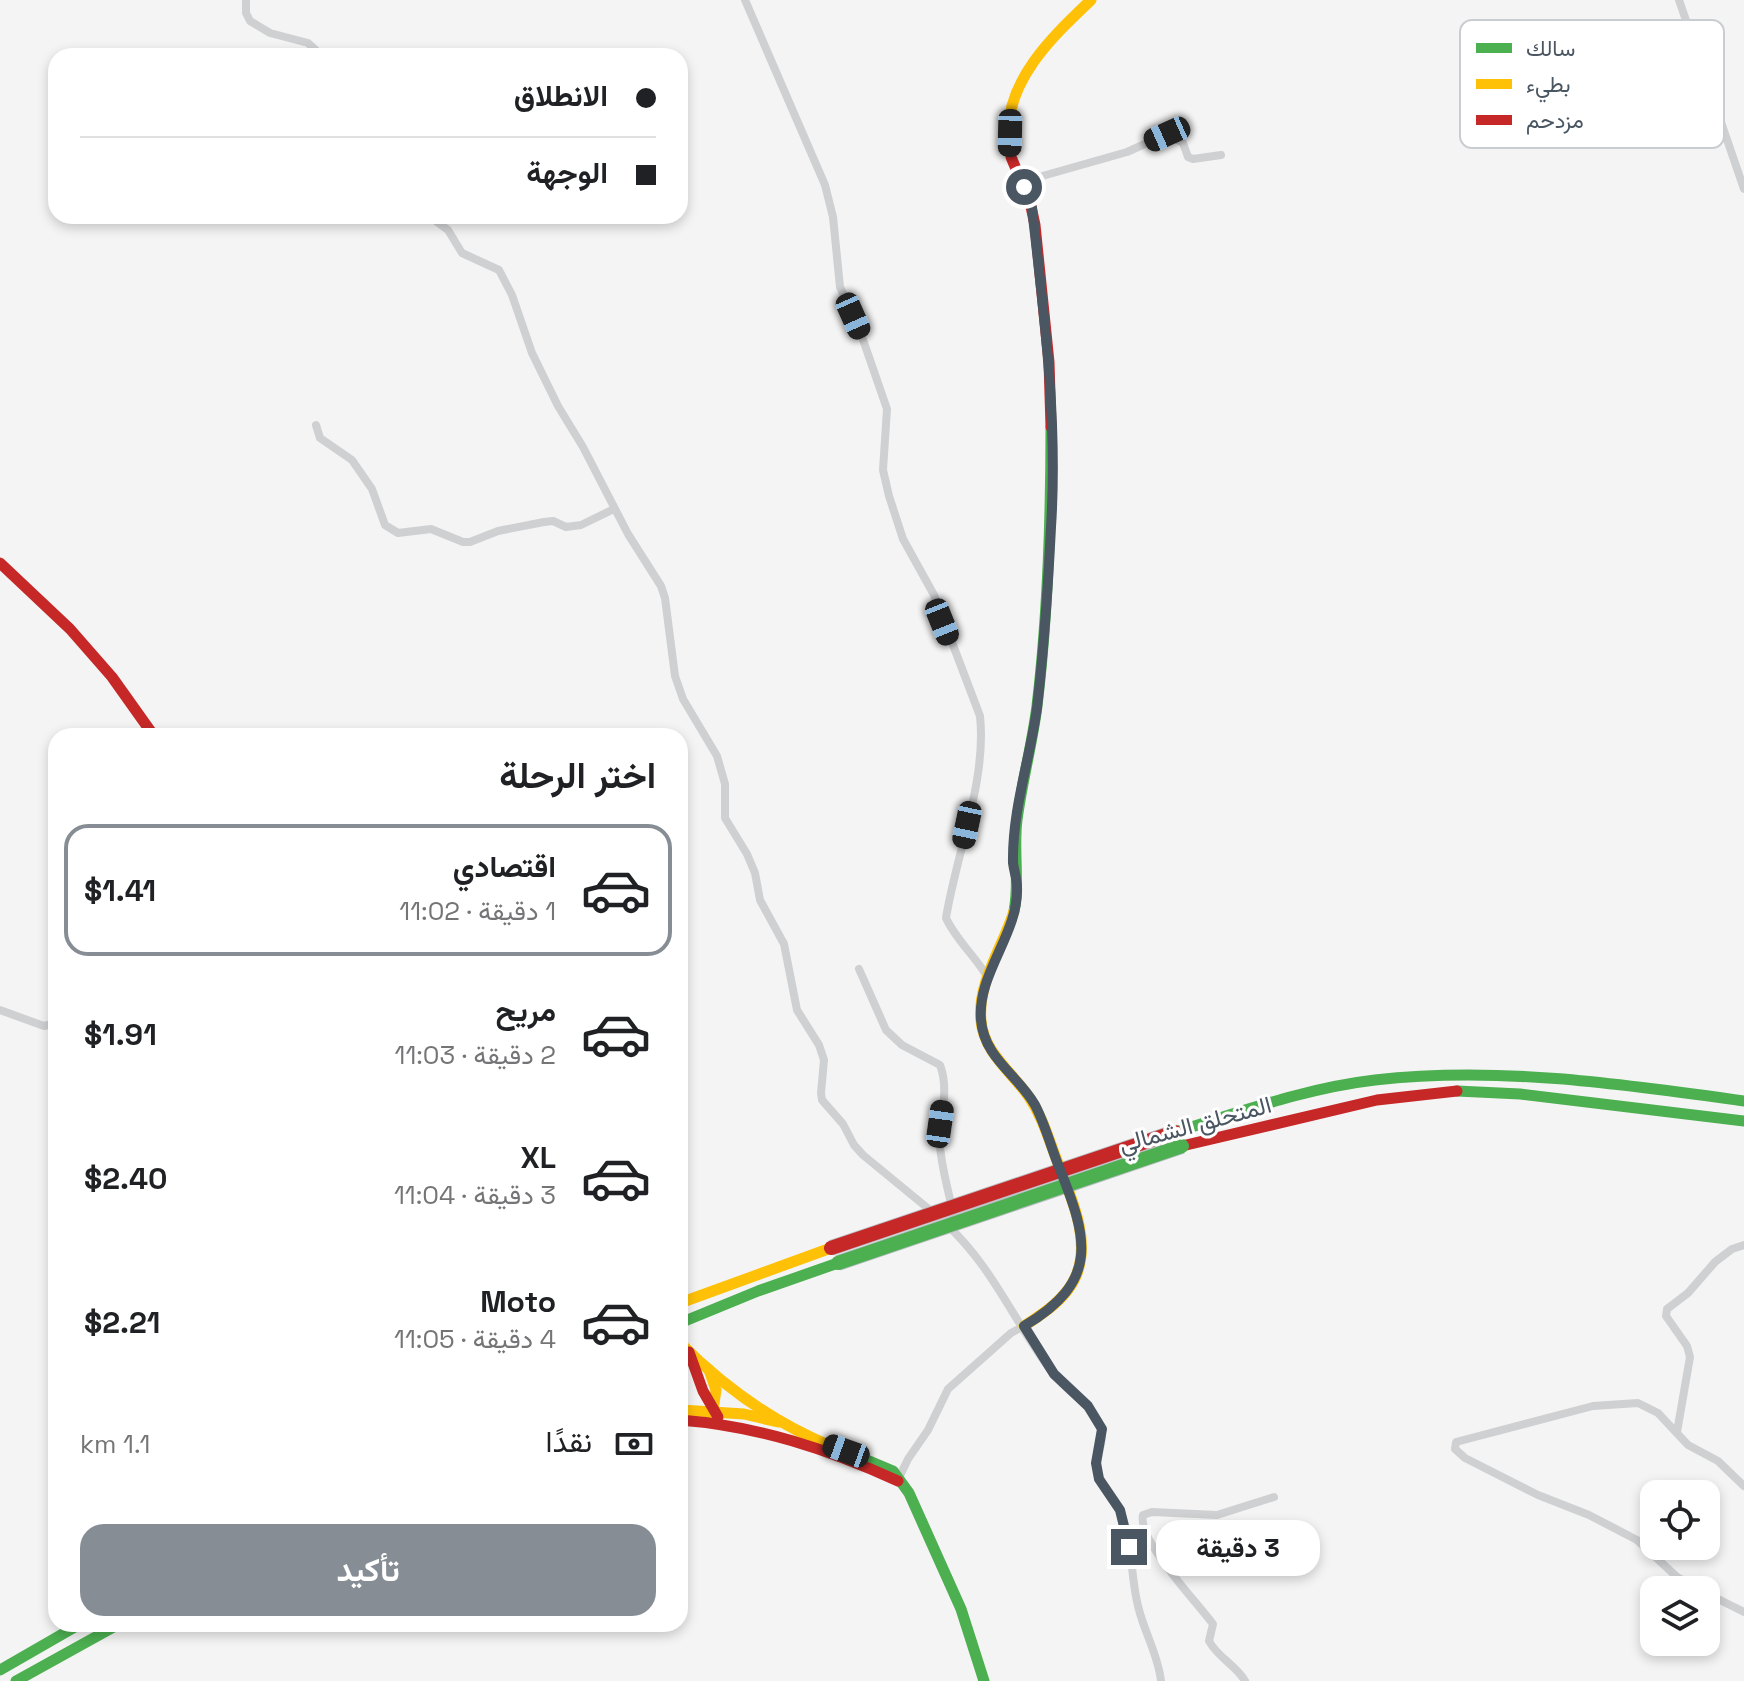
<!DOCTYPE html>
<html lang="ar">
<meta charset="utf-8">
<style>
body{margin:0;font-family:"Space Grotesk",Vazirmatn,sans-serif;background:#f6f6f6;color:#202124;direction:rtl;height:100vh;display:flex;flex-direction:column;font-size:30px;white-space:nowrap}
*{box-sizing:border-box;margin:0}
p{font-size:26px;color:#757577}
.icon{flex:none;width:44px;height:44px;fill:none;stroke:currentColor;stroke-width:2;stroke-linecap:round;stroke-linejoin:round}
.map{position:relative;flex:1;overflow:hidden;direction:ltr}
.side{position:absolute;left:48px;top:728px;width:640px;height:904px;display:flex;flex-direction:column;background:#fff;border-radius:24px;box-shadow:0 4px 12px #0003;direction:rtl}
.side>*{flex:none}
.guide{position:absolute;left:48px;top:48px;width:640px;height:176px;border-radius:24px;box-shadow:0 4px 12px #0003;direction:rtl;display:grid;align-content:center;height:176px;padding:0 32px;background:#fff}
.fabs{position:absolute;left:1640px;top:1480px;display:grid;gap:16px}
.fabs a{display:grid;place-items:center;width:80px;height:80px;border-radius:16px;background:#fff;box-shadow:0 4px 12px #0003;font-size:40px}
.end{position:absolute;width:36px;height:36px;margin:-18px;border:10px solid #4a5661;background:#fff;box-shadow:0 0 0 4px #fff}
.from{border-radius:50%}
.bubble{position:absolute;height:56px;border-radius:24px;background:#fff;box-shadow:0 4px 12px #0003;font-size:26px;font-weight:700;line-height:56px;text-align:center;direction:rtl}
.car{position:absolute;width:24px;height:48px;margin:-24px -12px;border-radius:10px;box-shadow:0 0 6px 2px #0007;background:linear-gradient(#222 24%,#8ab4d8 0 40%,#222 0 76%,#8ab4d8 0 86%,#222 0)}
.guide b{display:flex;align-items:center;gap:28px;height:76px;font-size:30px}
.guide b+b{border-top:2px solid #e0e0e0}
.guide i{width:20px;height:20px;background:#202124}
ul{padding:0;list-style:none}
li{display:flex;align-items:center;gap:24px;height:132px;margin:0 16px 12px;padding:0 16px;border:4px solid transparent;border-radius:24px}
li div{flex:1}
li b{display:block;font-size:30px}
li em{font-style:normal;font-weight:700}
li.on{border-color:#868d94}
li>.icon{width:72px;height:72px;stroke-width:1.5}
h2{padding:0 32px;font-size:36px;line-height:96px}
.pay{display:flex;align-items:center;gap:20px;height:88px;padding:0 32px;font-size:30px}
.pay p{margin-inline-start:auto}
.action{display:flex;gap:16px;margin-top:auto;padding:16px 32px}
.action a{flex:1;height:92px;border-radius:24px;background:#868d94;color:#fff;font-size:32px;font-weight:700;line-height:92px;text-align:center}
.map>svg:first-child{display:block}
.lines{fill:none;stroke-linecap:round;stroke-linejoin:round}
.street{stroke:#ced0d2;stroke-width:8}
.fast{stroke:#4caf50;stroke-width:11}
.slow{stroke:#ffc107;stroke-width:11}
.jam{stroke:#c62828;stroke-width:11}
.fast-bridge-casing{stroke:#b9bec3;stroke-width:16;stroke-linecap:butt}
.jam-bridge-casing{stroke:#b9bec3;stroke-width:16;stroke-linecap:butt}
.fast-bridge{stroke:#4caf50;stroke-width:14}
.jam-bridge{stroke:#c62828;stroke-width:14}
.route{stroke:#4a5661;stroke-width:10}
.labels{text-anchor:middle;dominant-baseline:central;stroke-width:6;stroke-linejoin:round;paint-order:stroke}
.street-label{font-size:24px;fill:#4a5661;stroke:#fff}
.key{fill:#fff;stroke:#c9ccd0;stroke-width:2}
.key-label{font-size:22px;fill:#4a5661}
</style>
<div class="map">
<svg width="1744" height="1681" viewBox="0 0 1744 1681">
<rect width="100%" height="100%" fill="#f4f4f4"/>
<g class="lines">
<g class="street">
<path d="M 246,0 L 246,13 L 250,21 L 270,33 L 308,43 L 322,56"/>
<path d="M 745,0 L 825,185 L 833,217 L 840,287 L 860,331 L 887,409 L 883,470 L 889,496 L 903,539 L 934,595 L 980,716 C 987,780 956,855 946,918 C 956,940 976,957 988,978"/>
<path d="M 1679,0 L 1744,189"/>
<path d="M 1024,187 L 1039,177 L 1127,152 L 1167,134 L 1183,143 L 1188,157 L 1193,159 L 1221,155"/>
<path d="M 429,216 L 448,230 L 462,253 L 499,270 L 512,295 L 532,353 L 558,406 L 583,447 L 628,534 L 661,586 L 665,598 L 675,676 L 683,699 L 717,756 L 725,784 L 725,818 L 747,854 L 755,873 L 760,900 L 784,944 L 797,1010 L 819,1045 L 824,1060 L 821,1093 L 822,1100 L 843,1124 L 854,1145 L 863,1155 L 936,1215"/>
<path d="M 316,425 L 320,438 L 352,460 L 372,489 L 385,525 L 398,533 L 431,529 L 463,542 L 470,542 L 498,531 L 544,522 L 553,521 L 566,527 L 581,525 L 614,509"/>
<path d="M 859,969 L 886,1030 L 902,1045 L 940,1065 C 950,1091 939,1119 940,1146 C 942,1172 951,1200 956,1226"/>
<path d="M 0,1010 L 44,1026 L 56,1023"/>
<path d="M 946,1224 C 993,1267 1014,1322 1052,1372 C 1067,1392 1090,1403 1100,1426 C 1107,1442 1091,1460 1100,1480 C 1104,1490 1115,1499 1120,1510 C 1133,1539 1130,1575 1138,1606 C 1144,1632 1158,1654 1161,1681"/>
<path d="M 1677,1432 L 1690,1357 L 1687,1346 L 1666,1316 L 1667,1309 L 1688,1293 L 1715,1262 L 1732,1249 L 1744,1245"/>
<path d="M 898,1480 L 908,1459 L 928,1430 L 948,1389 L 1011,1333 L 1024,1326"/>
<path d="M 1700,1590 L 1677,1577 L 1637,1540 L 1589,1515 L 1538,1495 L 1465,1458 L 1455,1449 L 1456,1442 L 1593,1406 L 1638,1403 L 1658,1413 L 1688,1445 L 1718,1461 L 1744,1486"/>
<path d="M 1706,1593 L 1744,1612"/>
<path d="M 1245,1681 C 1236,1665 1218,1658 1209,1641 L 1213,1624 C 1197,1602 1137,1540 1143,1515 L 1152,1512 L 1217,1515 L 1274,1497"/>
</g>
<g class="fast">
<path d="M 1014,911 C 1020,882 1013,851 1017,820 C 1022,782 1032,745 1037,706 C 1048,614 1051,520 1051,427"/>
<path d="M 1457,1091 L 1520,1094 L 1744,1121"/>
<path d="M 1175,1132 C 1241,1112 1306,1088 1375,1080 C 1498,1066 1622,1084 1744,1101"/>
<path d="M 680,1323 L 758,1291 L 838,1263"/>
<path d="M 848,1452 L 893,1471 L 909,1493 L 961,1609 L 984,1681"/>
<path d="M 0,1670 L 80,1624"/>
<path d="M 16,1681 L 119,1624"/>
</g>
<g class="slow">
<path d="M 1008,138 C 1006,80 1052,37 1091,0"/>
<path d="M 1014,911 C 1003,947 977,982 981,1021 C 984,1053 1012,1072 1029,1097 C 1042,1116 1048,1137 1056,1158 C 1069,1193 1092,1238 1076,1276 C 1066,1299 1044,1313 1024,1326"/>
<path d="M 680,1303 L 831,1248"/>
<path d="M 680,1343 C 724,1387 771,1421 828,1445"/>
<path d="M 709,1370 L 716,1390 L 712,1417"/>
<path d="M 681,1410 L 744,1414 L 778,1422"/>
</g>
<g class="jam">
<path d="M 1008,138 L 1011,157 L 1030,202 L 1035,225 L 1049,362 L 1051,427"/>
<path d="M 0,563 L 70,629 L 112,677 L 154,736"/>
<path d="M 1182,1146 L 1377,1100 L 1457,1091"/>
<path d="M 689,1352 L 703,1391 L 718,1417"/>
<path d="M 680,1420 C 758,1426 828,1449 898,1481"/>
</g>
<g class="fast-bridge-casing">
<path id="fast-bridge" d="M 838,1263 L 1182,1146"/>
</g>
<g class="jam-bridge-casing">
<path id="jam-bridge" d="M 831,1248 L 1175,1132"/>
</g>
<use href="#fast-bridge" class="fast-bridge"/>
<use href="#jam-bridge" class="jam-bridge"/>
</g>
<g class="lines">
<path class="route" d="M 1024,187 L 1032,208 C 1044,314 1058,420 1051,527 C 1048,587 1044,648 1037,708 C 1030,759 1012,810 1013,863 C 1014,871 1017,879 1017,887 C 1019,934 977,973 981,1020 C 984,1058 1018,1075 1035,1105 C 1045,1124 1051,1147 1059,1167 C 1088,1239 1100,1281 1024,1326 L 1054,1374 L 1088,1406 L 1102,1429 L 1096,1463 L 1099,1479 L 1120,1510 L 1129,1547"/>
</g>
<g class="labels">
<g class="street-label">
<text transform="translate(1195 1124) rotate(-15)">المتحلق الشمالي</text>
</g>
</g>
<rect x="1460" y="20" width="264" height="128" rx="12" class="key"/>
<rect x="1476" y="43" width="36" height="10" fill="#4caf50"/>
<rect x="1476" y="79" width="36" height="10" fill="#ffc107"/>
<rect x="1476" y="115" width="36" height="10" fill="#c62828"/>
<g class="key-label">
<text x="1526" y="56">سالك</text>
<text x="1526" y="92">بطيء</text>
<text x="1526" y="128">مزدحم</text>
</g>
</svg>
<div class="fabs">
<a><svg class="icon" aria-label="locate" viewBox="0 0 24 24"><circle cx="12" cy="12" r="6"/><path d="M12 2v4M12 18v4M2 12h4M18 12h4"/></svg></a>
<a><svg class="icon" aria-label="layers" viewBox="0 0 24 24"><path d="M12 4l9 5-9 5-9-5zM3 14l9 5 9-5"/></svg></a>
</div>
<i class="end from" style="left:1024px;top:187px"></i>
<i class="end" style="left:1129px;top:1547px"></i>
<div class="bubble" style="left:1156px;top:1520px;width:164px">3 دقيقة</div>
<i class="car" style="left:1010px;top:133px;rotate:181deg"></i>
<i class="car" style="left:1167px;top:134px;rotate:246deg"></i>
<i class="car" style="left:853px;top:316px;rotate:156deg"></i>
<i class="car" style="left:942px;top:622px;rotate:158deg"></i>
<i class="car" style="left:967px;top:825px;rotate:192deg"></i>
<i class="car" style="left:940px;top:1124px;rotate:8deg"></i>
<i class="car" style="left:846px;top:1451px;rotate:290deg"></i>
<div class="guide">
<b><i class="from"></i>الانطلاق</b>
<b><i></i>الوجهة</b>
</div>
<section class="side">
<h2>اختر الرحلة</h2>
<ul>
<li class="on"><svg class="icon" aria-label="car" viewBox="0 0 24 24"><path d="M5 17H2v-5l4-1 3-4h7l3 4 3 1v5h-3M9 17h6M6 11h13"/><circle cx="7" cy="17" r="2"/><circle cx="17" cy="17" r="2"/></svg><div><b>اقتصادي</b><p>1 دقيقة · 11:02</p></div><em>$1.41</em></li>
<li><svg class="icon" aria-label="car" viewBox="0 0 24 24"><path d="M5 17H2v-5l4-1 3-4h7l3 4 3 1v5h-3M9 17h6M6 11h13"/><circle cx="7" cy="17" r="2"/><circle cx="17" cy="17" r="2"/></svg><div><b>مريح</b><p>2 دقيقة · 11:03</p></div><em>$1.91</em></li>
<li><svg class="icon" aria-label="car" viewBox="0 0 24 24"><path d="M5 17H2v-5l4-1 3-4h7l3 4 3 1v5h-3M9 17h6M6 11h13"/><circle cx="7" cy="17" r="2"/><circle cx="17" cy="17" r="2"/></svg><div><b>XL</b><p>3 دقيقة · 11:04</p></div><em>$2.40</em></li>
<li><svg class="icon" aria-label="car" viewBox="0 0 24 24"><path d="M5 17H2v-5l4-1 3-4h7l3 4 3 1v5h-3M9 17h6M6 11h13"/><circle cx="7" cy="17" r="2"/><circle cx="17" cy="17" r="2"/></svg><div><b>Moto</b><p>4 دقيقة · 11:05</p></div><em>$2.21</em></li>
</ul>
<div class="pay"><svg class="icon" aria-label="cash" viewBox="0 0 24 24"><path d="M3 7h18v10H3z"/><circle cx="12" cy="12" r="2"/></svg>نقدًا<p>1.1 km</p></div>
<div class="action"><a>تأكيد</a></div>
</section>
</div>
